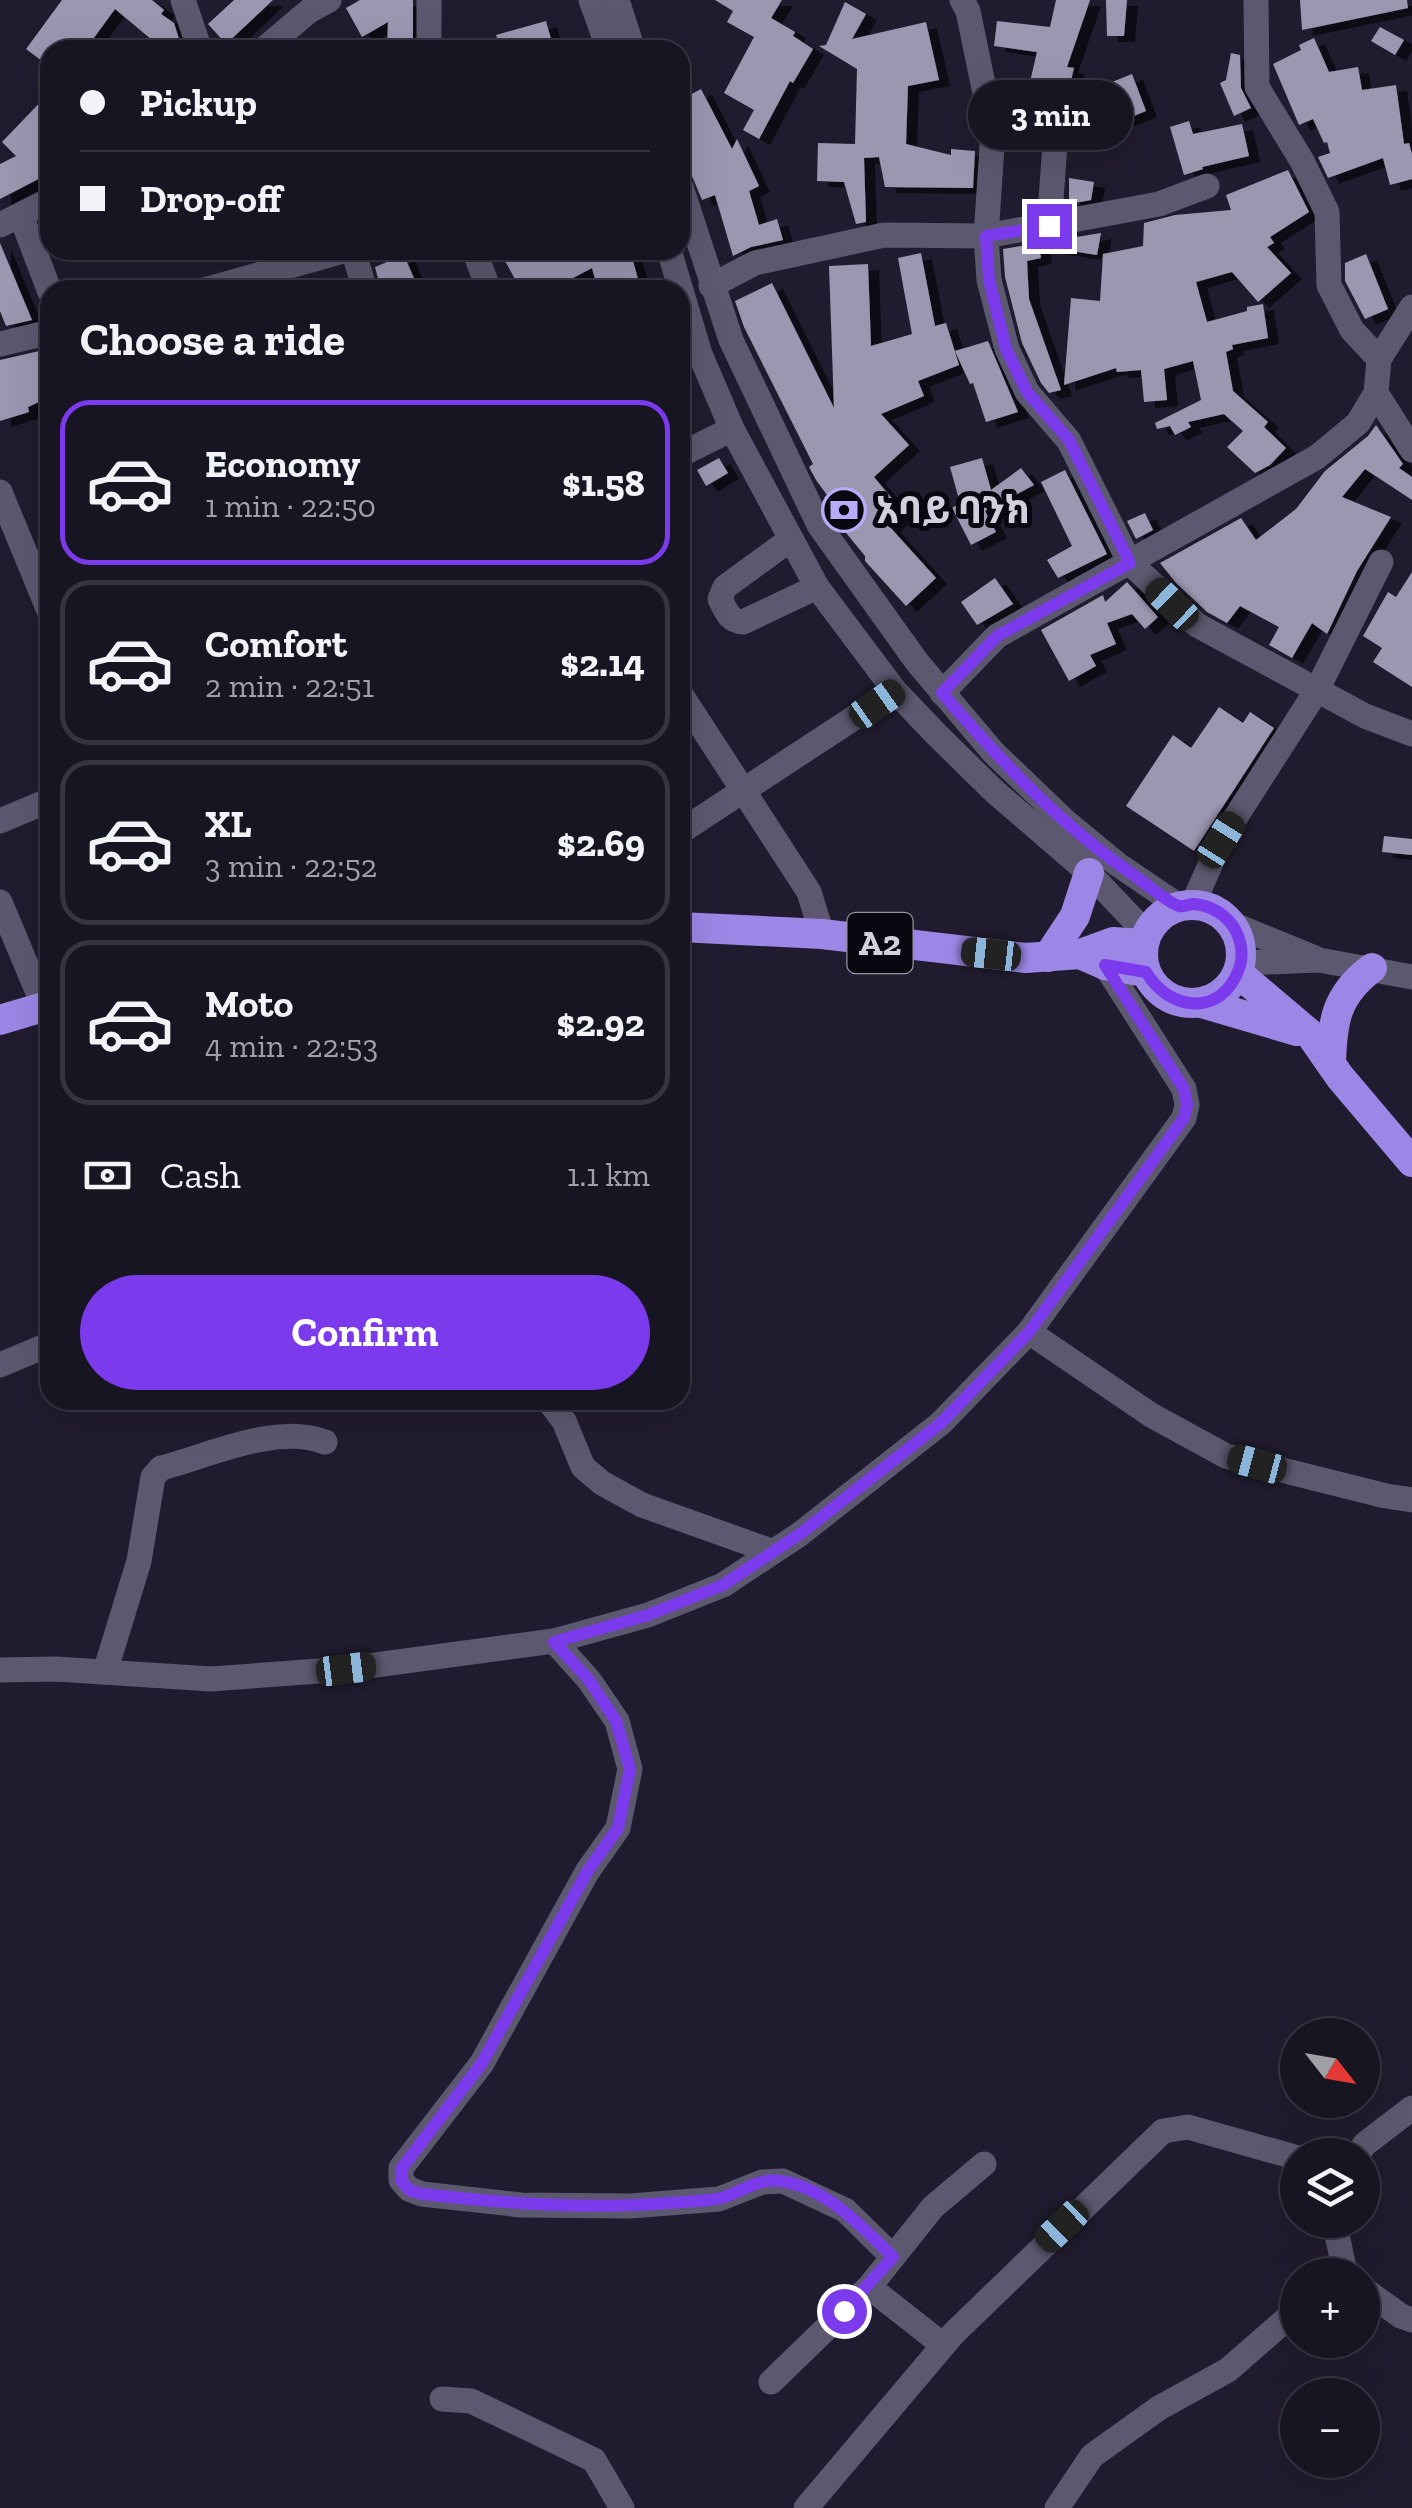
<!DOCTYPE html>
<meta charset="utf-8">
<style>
body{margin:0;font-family:"Zilla Slab","Noto Sans Ethiopic",serif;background:#252230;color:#f1f3f6;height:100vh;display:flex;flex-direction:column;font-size:38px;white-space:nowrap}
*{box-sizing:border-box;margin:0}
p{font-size:32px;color:#9f9fa6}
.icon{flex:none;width:55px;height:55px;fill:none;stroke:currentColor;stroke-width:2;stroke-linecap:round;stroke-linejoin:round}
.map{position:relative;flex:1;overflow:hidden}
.drawer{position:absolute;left:40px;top:280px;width:650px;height:1130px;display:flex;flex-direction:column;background:#181523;border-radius:30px;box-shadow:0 10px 40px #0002,0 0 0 2px #363441}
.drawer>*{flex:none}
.hud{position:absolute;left:40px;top:40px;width:650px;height:220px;border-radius:30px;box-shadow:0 10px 40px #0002,0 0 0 2px #363441;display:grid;align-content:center;height:220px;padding:0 40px;background:#181523}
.needle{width:65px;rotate:121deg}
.tools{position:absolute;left:1280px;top:2018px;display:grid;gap:20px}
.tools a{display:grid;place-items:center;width:100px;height:100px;border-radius:50%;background:#181523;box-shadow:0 10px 40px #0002,0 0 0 2px #363441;font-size:50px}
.end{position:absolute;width:45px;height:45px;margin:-22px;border:12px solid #7c3aed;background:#fff;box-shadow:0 0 0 5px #fff}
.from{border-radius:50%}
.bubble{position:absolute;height:70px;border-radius:35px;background:#181523;box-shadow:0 10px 40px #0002,0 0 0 2px #363441;font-size:32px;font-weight:700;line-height:70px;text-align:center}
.car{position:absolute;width:30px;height:60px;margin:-30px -15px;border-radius:12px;box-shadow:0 0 8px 2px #0007;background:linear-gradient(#222 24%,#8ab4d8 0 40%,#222 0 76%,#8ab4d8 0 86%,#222 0)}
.hud b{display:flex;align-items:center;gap:35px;height:95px;font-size:38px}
.hud b+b{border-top:2px solid #363441}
.hud i{width:25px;height:25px;background:#f1f3f6}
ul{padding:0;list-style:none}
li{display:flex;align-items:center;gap:30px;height:165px;margin:0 20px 15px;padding:0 20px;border:5px solid #363441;border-radius:30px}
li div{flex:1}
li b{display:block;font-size:38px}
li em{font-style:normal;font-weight:700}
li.selected{border-color:#7c3aed}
li>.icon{width:90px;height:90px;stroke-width:1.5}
h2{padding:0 40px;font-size:45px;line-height:120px}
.pay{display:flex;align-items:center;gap:25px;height:110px;padding:0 40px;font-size:38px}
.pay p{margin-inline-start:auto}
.action{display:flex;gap:20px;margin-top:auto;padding:20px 40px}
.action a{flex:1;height:115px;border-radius:60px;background:#7c3aed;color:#fff;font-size:40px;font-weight:700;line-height:115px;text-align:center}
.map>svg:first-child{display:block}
.building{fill:#9b97b1;filter:url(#shadow)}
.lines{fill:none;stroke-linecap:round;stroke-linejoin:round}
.minor{stroke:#5c586f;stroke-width:25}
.highway{stroke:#9c87e6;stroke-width:30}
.route{stroke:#7c3aed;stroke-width:12}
.labels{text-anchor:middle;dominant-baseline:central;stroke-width:10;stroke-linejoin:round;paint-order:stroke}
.shield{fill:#090810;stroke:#9694a0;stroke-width:2.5}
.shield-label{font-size:35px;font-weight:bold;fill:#d2d0de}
.poi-label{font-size:38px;font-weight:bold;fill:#d2d0de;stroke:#090810;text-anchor:start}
</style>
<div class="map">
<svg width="1412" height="2508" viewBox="0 0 1412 2508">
<defs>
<filter id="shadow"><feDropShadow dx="11" dy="6" stdDeviation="0" flood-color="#0009"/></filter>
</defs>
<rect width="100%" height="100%" fill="#201c2f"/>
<g class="building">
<path d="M 62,0 L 152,0 L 164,10 L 161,14 L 174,23 L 180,42 L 174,50 L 164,50 L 115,9 L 85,50 L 50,50 L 50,67 L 26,49 Z"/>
<path d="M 234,0 L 273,0 L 226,44 L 208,24 Z"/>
<path d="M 360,0 L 413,0 L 413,50 L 387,50 L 388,22 L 362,37 L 346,8 Z"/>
<path d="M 715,0 L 782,0 L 771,18 L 795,32 L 793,36 L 813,49 L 793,83 L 790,81 L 759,139 L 743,130 L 754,110 L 724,93 L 754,37 L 727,22 L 733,11 Z"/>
<path d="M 1056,0 L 1090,0 L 1067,67 L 1074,68 L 1068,92 L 1060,90 L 1047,121 L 1017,114 L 1024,85 L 1029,86 L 1037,52 L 994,46 L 997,21 L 1050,27 Z"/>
<path d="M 1106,0 L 1127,0 L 1124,36 L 1107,36 Z"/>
<path d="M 1300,0 L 1407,0 L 1408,8 L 1302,30 Z"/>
<path d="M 845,2 L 866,14 L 852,39 L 926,22 L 939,80 L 908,86 L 906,144 L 951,155 L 951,149 L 975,151 L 973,188 L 885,187 L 879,157 L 864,158 L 866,222 L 856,224 L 844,182 L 817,181 L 818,143 L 855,144 L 857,69 L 819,46 L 826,45 Z"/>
<path d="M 546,21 L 554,50 L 502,50 L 496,35 Z"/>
<path d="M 1380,27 L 1404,40 L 1395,55 L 1371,41 Z"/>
<path d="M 1314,38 L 1329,72 L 1358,67 L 1362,90 L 1396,85 L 1404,144 L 1409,143 L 1412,154 L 1412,179 L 1390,185 L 1383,158 L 1328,178 L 1318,157 L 1330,153 L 1327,142 L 1324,143 L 1313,119 L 1299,125 L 1273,64 L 1301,50 L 1299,45 Z"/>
<path d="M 1231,53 L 1240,55 L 1241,88 L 1251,108 L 1234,116 L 1220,83 L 1226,80 Z"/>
<path d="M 1132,74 L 1146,111 L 1114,124 L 1102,86 Z"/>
<path d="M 701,89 L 732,149 L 737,139 L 759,186 L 749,191 L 759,225 L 777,219 L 783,240 L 751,247 L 733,256 L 715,195 L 702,200 L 680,147 L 680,100 Z"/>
<path d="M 50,92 L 50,173 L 0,199 L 0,164 L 16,156 L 2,142 Z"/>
<path d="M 1189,121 L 1193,134 L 1242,124 L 1249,156 L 1202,167 L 1203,169 L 1184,175 L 1170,127 Z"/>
<path d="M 1288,170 L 1309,212 L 1270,237 L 1274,243 L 1267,247 L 1291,273 L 1258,302 L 1232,272 L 1196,282 L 1207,322 L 1247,311 L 1247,307 L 1263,304 L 1268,338 L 1232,345 L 1233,349 L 1226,352 L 1233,391 L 1268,422 L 1264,427 L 1286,448 L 1270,465 L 1255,473 L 1227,447 L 1243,431 L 1224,414 L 1188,422 L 1191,427 L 1175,435 L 1170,426 L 1157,429 L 1155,423 L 1201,400 L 1193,361 L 1164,369 L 1167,400 L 1144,402 L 1141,370 L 1117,372 L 1116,368 L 1064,385 L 1071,298 L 1100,301 L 1103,254 L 1143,246 L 1144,223 L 1175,215 L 1231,210 L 1226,195 Z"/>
<path d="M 1069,178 L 1094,182 L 1091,200 L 1069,204 Z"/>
<path d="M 1101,233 L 1097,255 L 1039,246 L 1041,258 L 1027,261 L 1029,299 L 1061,390 L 1049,393 L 1041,383 L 1022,343 L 1005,277 L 1003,249 Z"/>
<path d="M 0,243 L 32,320 L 6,326 L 0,311 Z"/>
<path d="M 499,250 L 630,250 L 641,290 L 598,290 L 592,268 L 550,290 L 521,290 Z"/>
<path d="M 921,253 L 935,326 L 946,323 L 959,365 L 918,381 L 924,396 L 881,414 L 909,445 L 874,477 L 904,513 L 889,526 L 936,578 L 906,606 L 865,561 L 865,556 L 833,517 L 830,510 L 835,506 L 816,480 L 809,467 L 813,464 L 744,327 L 735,301 L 772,283 L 834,408 L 829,266 L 868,264 L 871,346 L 912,334 L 898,258 Z"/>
<path d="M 1366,254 L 1388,309 L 1365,319 L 1345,281 L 1345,263 Z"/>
<path d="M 404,255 L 419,290 L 381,290 L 375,267 Z"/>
<path d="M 988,341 L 1018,412 L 986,422 L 973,383 L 970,384 L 955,351 Z"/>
<path d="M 48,349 L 50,374 L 44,377 L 50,397 L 28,407 L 29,412 L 0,421 L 0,360 Z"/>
<path d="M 1376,425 L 1403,464 L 1399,468 L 1412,477 L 1412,500 L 1365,469 L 1342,497 L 1391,517 L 1357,571 L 1327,634 L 1312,623 L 1292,658 L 1269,645 L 1279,627 L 1240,606 L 1227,623 L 1207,612 L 1176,583 L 1160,563 L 1241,518 L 1256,540 L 1296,509 L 1325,471 L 1368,436 Z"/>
<path d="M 719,458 L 728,473 L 706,486 L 697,470 Z"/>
<path d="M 982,458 L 991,490 L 1021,468 L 1034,485 L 985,511 L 996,532 L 971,545 L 952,508 L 960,503 L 950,467 Z"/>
<path d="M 1065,470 L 1107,554 L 1058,578 L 1047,560 L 1072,546 L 1041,482 Z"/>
<path d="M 1145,513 L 1153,530 L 1136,539 L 1127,521 Z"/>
<path d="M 1412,572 L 1412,687 L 1373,662 L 1382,648 L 1363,636 L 1388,592 L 1396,597 Z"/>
<path d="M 995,578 L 1013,604 L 977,625 L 961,602 Z"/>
<path d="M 1127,582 L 1158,617 L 1145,629 L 1132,614 L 1107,623 L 1116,644 L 1090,655 L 1096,666 L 1069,681 L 1041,630 L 1103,595 L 1105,602 Z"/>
<path d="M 1219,707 L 1243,723 L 1250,712 L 1274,728 L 1194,851 L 1126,806 L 1173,735 L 1191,748 Z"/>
<path d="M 1384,836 L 1412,839 L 1412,855 L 1382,852 Z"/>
</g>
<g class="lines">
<g class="minor">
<path d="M 183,0 L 200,50"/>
<path d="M 591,0 L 609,50"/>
<path d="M 617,0 L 633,50"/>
<path d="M 962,0 L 968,11 L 993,132 L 986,236 L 989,280 L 1007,349 L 1027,392 L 1069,441 L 1130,563 L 1197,625 L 1317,690 L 1221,840 L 1193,904"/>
<path d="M 1256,0 L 1257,87 L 1302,161 L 1327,212 L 1329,285 L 1352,330 L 1379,359"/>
<path d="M 263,50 L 309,11 L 329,0"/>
<path d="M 429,50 L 429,0"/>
<path d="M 680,184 L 731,340 L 819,525 L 917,662 L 993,752 L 1066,822 L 1117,864 L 1179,906"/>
<path d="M 21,216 L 50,292"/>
<path d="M 0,225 L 50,200"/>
<path d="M 1049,226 L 1055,145 L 1066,118"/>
<path d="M 353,250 L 365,290"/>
<path d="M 474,250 L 489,290"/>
<path d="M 669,250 L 700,354 L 732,429 L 817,587 L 895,691 L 936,734 L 994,791 L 1089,873 L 1147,934"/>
<path d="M 711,286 L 755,263 L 884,235 L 986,236 L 1159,204 L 1207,186"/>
<path d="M 204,290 L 347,250"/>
<path d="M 0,344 L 50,332"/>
<path d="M 1376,393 L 1412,450"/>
<path d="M 680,455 L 732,429"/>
<path d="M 0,492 L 50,613"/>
<path d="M 791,539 L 725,587 L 720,599 C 726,611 729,621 743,622 L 817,587"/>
<path d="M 1381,562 L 1317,690 L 1365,716 L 1412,734"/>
<path d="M 680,693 L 809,892 L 822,934"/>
<path d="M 942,693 L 997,636 L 1317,457 L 1358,423 L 1376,393 L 1379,359 L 1412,307"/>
<path d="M 0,821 L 50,800"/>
<path d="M 680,832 L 895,691"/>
<path d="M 0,902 L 44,1007"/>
<path d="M 1232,924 L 1315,958"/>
<path d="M 1241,963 L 1319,960 L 1412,977"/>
<path d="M 1029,1332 L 1151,1415 L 1226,1456 L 1386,1496 L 1412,1500"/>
<path d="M 0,1365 L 50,1344"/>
<path d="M 548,1400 L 564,1421 L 583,1467 L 602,1483 L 642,1505 L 771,1551"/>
<path d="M 554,1641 L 589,1680 L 617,1721 L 630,1769 L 618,1828 L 587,1872 L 482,2063 L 401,2168 L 401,2180 L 409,2189 L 422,2194 L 521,2205 L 630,2206 L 719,2199 L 762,2182 L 783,2181 L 845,2210 L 893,2257"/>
<path d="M 0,1670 L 56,1669 L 211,1679 L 346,1669 L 554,1641 L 648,1615 L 723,1585 L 800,1534 L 941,1423 L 1029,1332 L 1184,1118 L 1187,1105 L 1184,1089 L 1105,965"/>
<path d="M 105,1672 L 139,1561 L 153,1477 L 161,1468 C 209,1456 276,1423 325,1442"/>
<path d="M 1357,2155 L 1365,2144 L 1412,2108"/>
<path d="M 1334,2220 L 1344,2268 L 1351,2275"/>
<path d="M 869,2287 L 943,2345"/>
<path d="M 1362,2288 L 1401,2316 L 1412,2320"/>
<path d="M 771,2382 L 869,2287 L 933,2207 L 984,2164"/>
<path d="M 442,2399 L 471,2401 L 594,2460 L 622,2508"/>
<path d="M 806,2508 L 953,2334 L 1163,2131 L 1188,2127 L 1298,2158"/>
<path d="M 1057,2508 L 1092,2456 L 1159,2408 L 1228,2370 L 1298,2309"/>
</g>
<g class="highway">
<circle cx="1192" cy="954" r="49"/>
<path d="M 680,927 L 822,934 L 1026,958 L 1080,954 L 1113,942 L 1143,944"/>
<path d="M 1080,954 L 1105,965 L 1145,972"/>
<path d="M 1048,957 L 1075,916 L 1089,873"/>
<path d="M 1238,973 L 1310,1034 L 1340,1077 L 1412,1162"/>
<path d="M 1202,1003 L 1297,1031"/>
<path d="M 0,1020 L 50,1005"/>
<path d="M 1331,1064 C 1332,1021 1336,995 1372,968"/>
</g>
</g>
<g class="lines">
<path class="route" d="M 844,2311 L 893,2257 C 862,2227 826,2187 780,2181 C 759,2178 741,2192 721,2198 C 709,2201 696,2201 683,2202 C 595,2210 510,2204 422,2194 L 409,2190 L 401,2180 L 402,2168 L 482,2063 L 587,1872 L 618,1828 L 630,1769 L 616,1721 L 589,1680 L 554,1642 L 648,1615 L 723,1585 L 800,1534 L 941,1423 L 1029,1332 L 1184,1118 L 1187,1105 L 1184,1089 L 1105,965 L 1146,972 C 1169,1011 1221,1018 1239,969 C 1245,953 1240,932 1228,920 C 1219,911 1207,905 1194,904 C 1189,904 1184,907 1179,906 C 1168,903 1145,883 1135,876 C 1061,826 1000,760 942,693 L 997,636 L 1130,563 L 1069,440 L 1027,392 L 1006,349 L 989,280 L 986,236 L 1049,226"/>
</g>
<defs>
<g id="bank-ring" transform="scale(2.25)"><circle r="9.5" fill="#090810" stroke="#b9abf7" stroke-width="1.5"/><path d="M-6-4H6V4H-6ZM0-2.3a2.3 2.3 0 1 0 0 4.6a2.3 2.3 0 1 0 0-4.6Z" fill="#b9abf7"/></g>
</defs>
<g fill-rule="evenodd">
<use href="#bank-ring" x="844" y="510"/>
</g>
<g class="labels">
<rect class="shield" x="847.5" y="913" width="65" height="60" rx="8"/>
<g class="shield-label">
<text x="880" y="943">A2</text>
</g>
<g class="poi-label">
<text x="876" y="510">አባይ ባንክ</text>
</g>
</g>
</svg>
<div class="tools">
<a><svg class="needle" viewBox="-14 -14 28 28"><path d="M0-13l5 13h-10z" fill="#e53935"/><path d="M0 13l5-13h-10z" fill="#9f9fa6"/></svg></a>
<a><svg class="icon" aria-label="layers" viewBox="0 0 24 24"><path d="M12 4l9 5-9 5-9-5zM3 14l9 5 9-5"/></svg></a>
<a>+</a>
<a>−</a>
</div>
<i class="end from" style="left:844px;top:2311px"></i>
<i class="end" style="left:1049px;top:226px"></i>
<div class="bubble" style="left:968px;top:80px;width:165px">3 min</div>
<i class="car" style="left:1172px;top:604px;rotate:314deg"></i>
<i class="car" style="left:877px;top:704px;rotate:55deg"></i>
<i class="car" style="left:1221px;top:840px;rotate:32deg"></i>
<i class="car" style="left:991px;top:954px;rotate:276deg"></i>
<i class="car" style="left:1257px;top:1464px;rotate:285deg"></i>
<i class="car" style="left:346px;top:1669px;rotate:83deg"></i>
<i class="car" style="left:1062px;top:2226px;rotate:226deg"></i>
<div class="hud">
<b><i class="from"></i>Pickup</b>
<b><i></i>Drop-off</b>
</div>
<section class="drawer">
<h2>Choose a ride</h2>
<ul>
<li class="selected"><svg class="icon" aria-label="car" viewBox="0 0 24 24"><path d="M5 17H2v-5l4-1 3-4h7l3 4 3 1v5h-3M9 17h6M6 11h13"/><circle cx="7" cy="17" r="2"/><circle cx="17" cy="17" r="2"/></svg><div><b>Economy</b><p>1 min · 22:50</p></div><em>$1.58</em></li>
<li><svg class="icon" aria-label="car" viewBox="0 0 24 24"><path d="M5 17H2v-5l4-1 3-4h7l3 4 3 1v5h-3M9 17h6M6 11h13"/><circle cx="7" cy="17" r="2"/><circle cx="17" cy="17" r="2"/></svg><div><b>Comfort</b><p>2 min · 22:51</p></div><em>$2.14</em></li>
<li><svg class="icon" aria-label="car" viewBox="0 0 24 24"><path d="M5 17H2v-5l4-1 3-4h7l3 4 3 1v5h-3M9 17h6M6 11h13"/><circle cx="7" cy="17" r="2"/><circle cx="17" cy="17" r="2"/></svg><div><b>XL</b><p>3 min · 22:52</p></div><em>$2.69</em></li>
<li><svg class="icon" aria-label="car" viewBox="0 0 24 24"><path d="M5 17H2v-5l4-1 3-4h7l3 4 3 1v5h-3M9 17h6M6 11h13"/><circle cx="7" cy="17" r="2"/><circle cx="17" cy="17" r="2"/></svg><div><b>Moto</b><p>4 min · 22:53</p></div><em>$2.92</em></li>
</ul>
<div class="pay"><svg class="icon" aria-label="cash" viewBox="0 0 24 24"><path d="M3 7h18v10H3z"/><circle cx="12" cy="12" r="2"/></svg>Cash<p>1.1 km</p></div>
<div class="action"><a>Confirm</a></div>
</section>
</div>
